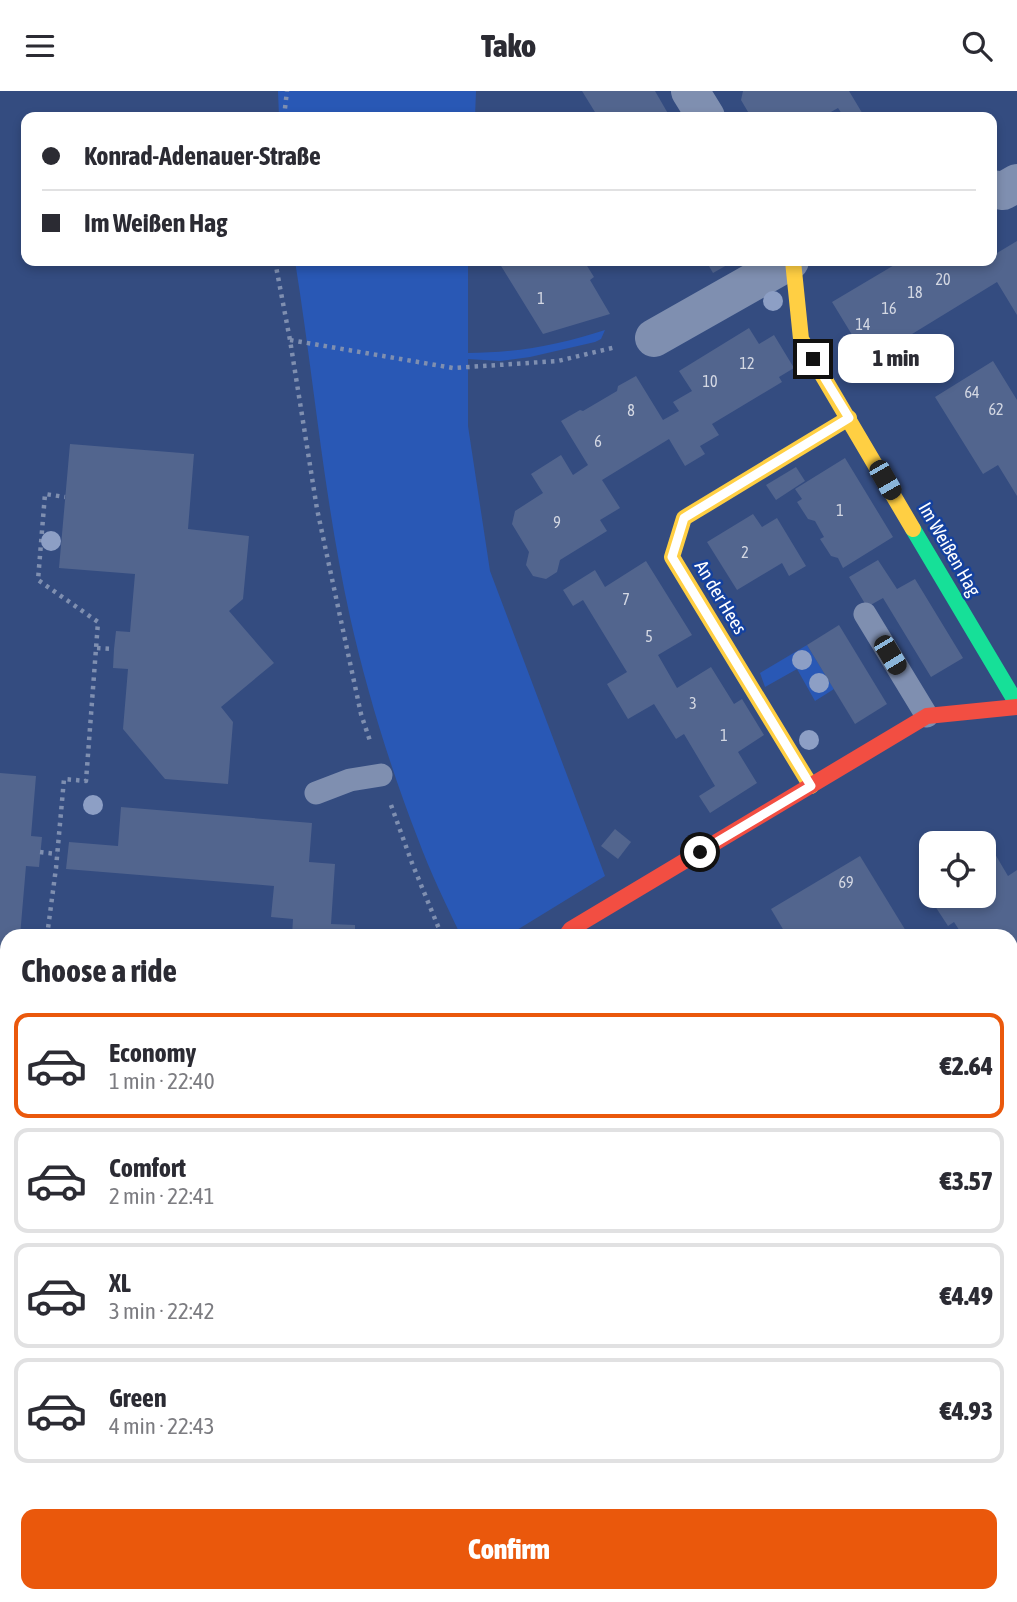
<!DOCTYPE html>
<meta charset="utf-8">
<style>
body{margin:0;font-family:"Asap Condensed",sans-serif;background:#f2f2f3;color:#2b2b33;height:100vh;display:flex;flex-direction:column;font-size:26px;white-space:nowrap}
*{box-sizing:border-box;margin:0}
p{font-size:23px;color:#7c7c81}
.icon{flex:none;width:38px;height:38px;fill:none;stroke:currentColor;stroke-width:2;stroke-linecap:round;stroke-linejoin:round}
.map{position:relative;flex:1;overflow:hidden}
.details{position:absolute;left:0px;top:838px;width:1018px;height:674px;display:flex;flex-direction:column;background:#fff;border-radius:21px 21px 0 0;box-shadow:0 4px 10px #0003}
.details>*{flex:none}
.banner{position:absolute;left:21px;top:21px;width:976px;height:154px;border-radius:14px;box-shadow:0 4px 10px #0003;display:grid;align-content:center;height:154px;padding:0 21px;background:#fff}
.controls{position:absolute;left:919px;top:740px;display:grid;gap:14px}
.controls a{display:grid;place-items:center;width:77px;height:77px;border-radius:14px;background:#fff;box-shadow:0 4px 10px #0003;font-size:35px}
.end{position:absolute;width:32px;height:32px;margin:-16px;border:9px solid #fff;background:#111;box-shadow:0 0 0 4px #111}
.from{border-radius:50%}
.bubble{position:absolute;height:49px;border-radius:14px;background:#fff;box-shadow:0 4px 10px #0003;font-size:23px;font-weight:800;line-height:49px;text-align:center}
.car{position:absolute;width:21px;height:42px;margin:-21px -10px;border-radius:9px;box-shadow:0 0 5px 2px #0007;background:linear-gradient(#222 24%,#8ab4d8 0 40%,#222 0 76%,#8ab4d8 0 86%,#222 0)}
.banner b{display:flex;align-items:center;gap:24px;height:66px;font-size:26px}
.banner b+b{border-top:2px solid #e1e1e2}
.banner i{width:18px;height:18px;background:#2b2b33}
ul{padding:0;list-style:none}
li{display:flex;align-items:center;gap:21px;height:105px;margin:0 14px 10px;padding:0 7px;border:4px solid #e1e1e2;border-radius:14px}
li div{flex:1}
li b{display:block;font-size:26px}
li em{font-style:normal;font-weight:800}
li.selected{border-color:#ea580c}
li>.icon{width:63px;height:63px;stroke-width:1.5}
h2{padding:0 21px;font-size:32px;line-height:84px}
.cta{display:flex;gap:14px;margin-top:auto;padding:14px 21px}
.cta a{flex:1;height:80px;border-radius:14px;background:#ea580c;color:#fff;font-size:28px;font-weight:800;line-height:80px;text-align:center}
header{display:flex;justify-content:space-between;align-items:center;height:91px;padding:0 21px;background:#fff;font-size:32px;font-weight:800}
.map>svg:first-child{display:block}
.green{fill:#2958b5}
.building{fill:#52658e}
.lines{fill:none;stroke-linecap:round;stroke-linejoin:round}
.path{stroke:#7f8fb0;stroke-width:4.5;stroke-dasharray:3.5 5;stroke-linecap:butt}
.lane{stroke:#7f8fb0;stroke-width:23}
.street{stroke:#7f8fb0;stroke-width:38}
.fast{stroke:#16e098;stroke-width:16}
.slow{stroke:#ffcf43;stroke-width:16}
.jam{stroke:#f24e42;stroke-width:16}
.tree{fill:#8d9fc5}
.route{stroke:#fff;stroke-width:9}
.labels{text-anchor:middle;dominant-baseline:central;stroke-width:5;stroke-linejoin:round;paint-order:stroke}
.number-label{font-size:16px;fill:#d4d8e3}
.street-label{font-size:19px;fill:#fff;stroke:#14419f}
</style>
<header><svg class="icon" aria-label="menu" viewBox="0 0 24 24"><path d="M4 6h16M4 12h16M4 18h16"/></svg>Tako<svg class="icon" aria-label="search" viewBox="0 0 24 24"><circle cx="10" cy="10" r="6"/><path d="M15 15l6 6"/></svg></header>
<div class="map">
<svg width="1017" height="1511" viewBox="0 0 1017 1511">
<rect width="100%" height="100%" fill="#344c80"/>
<g class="green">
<path d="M 278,0 L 476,0 L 475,26 L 279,26 Z"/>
<path d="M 295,170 L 468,170 L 468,262 C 515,262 560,254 605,239 L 601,248 L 595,251 L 530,266 L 500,270 L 468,268 L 468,335 L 490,480 L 605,785 L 507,845 L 461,845 C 446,813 430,781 418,748 C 390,676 367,601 350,526 C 324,408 314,288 295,170 Z"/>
<path d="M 807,554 L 834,598 L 815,610 L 797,578 L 765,596 L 760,582 Z"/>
</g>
<g class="building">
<path d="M 582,0 L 655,0 L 670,26 L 598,26 Z"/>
<path d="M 743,0 L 849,0 L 864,25 L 862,26 L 844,26 L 838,17 L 822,26 L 751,26 L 741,9 Z"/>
<path d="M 1017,150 L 1017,224 L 997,191 L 868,270 L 832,211 L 901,170 L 992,170 L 992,165 Z"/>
<path d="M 498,170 L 584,170 L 594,186 L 590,189 L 610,223 L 543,243 Z"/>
<path d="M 706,170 L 734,170 L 713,182 Z"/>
<path d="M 749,237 L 759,253 L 774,244 L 794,277 L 779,286 L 782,291 L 712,333 L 719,344 L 700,355 L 705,363 L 685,375 L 669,348 L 602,389 L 620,417 L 600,429 L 607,440 L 560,469 L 557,481 L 546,488 L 533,485 L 526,474 L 529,461 L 512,433 L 515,420 L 543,402 L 531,383 L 561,364 L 573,384 L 588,374 L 561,330 L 580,319 L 583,320 L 617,300 L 618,295 L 636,285 L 663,329 L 679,320 L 673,311 L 692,300 L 679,280 Z"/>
<path d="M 993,270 L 1017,309 L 1017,405 L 998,374 L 983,383 L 935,306 Z"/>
<path d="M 70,353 L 194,363 L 188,438 L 249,445 L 243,508 L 229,520 L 274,572 L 221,616 L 233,631 L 228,693 L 165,688 L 123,638 L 128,578 L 113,577 L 114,558 L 116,540 L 130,541 L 135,483 L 59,477 Z"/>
<path d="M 845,367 L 893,446 L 843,477 L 838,467 L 831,465 L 820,448 L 824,446 L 815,430 L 808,428 L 797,411 L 802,408 L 795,398 Z"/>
<path d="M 796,376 L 805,390 L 776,409 L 766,394 Z"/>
<path d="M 753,423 L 762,436 L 777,427 L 806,475 L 789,485 L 782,472 L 737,499 L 707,451 Z"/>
<path d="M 878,469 L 897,498 L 915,488 L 963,567 L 931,586 L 883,507 L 867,516 L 849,486 Z"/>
<path d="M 646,470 L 692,544 L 658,564 L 677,597 L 711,576 L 734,613 L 742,608 L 764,644 L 738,661 L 757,692 L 710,722 L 699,705 L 715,695 L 684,643 L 676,648 L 654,613 L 628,628 L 607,593 L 627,581 L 583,509 L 573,515 L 563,499 L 595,479 L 605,496 Z"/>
<path d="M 839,534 L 887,613 L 855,633 L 807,554 Z"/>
<path d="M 0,682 L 36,685 L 31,745 L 42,746 L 39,776 L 26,775 L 20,845 L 7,845 L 7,1047 L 2,1047 L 2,1052 L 0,1052 Z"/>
<path d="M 121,716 L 312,732 L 309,771 L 335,773 L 331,833 L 355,834 L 355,845 L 292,845 L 293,828 L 271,826 L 274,795 L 66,778 L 69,751 L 118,755 Z"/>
<path d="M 615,738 L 631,751 L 618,768 L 601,755 Z"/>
<path d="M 995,763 L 1008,785 L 1017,779 L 1017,925 L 1013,927 L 1012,925 L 1012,845 L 963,845 L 954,831 L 948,835 L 933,812 L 935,805 L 984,805 L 984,770 Z"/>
<path d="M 860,765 L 909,845 L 787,845 L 771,818 Z"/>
<path d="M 1017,1075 L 1017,1155 L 1012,1150 L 1012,1081 Z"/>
</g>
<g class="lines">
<g class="path">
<path d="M 284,26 L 287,0"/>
<path d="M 275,170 L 290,249 L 317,418 L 361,623 L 371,653"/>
<path d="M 290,249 L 453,277 L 558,270 L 616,256"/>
<path d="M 97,557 L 114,558"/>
<path d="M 391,714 L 412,772 L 442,845"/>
<path d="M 40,761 L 57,763"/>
<path d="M 47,845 L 56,777 L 64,688 L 86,690 L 98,531 L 38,489 L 45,403 L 65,406"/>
<path d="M 0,1093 L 7,1094"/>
<path d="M 0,1281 L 7,1212"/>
<path d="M 0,1399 L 7,1400"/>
<path d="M 963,1505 L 970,1511"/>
</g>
<g class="lane">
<path d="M 865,523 L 927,625"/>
<path d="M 316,702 L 350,689 L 381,684"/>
<path d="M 286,1505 L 293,1511"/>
</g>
<g class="street">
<path d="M 690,0 L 706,26"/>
<path d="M 992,98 L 1003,100 L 1017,92"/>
<path d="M 654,247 L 790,170"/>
<path d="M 1012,1004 L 1017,998"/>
<path d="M 1012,1485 L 1017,1491"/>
</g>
<path class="fast" d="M 913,438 L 1017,613"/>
<g class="slow">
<path d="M 793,170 L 801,248 L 913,438"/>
<path d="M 811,695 L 672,466 L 684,427 L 849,327"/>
</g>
<path class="jam" d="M 566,845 L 571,838 L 927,625 L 1017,616"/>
</g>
<g class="tree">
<circle cx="773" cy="210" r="10"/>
<circle cx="51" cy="450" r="10"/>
<circle cx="802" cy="569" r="10"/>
<circle cx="819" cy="592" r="10"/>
<circle cx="809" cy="649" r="10"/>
<circle cx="93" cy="714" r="10"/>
</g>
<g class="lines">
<path class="route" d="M 700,761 L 811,695 L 672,466 L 684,427 L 849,327 L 813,268"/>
</g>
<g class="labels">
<g class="number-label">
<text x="943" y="188">20</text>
<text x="915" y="201">18</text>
<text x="541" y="207">1</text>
<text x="889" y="217">16</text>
<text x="863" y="233">14</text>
<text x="747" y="272">12</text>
<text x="710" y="290">10</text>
<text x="972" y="301">64</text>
<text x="996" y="318">62</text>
<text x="631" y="319">8</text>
<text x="598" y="350">6</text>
<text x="840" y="419">1</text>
<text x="557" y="431">9</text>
<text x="745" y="461">2</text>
<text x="626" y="508">7</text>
<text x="649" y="545">5</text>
<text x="693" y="612">3</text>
<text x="724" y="644">1</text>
<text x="846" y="791">69</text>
</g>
<g class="street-label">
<text transform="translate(950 458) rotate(60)">Im Weißen Hag</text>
<text transform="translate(721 506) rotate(59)">An der Hees</text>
</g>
</g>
</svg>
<div class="controls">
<a><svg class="icon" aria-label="locate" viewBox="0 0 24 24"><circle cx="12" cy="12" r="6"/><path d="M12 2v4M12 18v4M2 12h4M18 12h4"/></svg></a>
</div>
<i class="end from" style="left:700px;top:761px"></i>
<i class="end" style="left:813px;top:268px"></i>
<div class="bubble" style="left:838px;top:243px;width:116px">1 min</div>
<i class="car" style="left:885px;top:389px;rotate:150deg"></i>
<i class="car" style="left:890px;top:564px;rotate:149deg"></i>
<div class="banner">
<b><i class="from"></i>Konrad-Adenauer-Straße</b>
<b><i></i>Im Weißen Hag</b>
</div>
<section class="details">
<h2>Choose a ride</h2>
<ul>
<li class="selected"><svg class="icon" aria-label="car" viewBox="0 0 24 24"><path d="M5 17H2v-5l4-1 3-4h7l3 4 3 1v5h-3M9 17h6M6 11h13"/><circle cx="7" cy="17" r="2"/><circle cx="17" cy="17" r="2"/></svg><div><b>Economy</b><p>1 min · 22:40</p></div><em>€2.64</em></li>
<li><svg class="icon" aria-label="car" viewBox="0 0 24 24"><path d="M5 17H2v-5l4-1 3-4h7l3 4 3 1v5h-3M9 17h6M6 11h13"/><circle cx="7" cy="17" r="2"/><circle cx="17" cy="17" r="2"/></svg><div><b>Comfort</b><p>2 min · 22:41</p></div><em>€3.57</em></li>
<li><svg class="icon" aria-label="car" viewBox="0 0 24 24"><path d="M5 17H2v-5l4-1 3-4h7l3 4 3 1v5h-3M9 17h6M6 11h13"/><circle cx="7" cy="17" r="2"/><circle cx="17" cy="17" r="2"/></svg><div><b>XL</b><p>3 min · 22:42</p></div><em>€4.49</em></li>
<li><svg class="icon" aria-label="car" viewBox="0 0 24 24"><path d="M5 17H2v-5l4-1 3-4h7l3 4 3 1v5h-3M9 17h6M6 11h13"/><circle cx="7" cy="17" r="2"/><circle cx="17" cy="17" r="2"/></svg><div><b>Green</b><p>4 min · 22:43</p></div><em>€4.93</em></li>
</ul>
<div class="cta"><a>Confirm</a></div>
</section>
</div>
